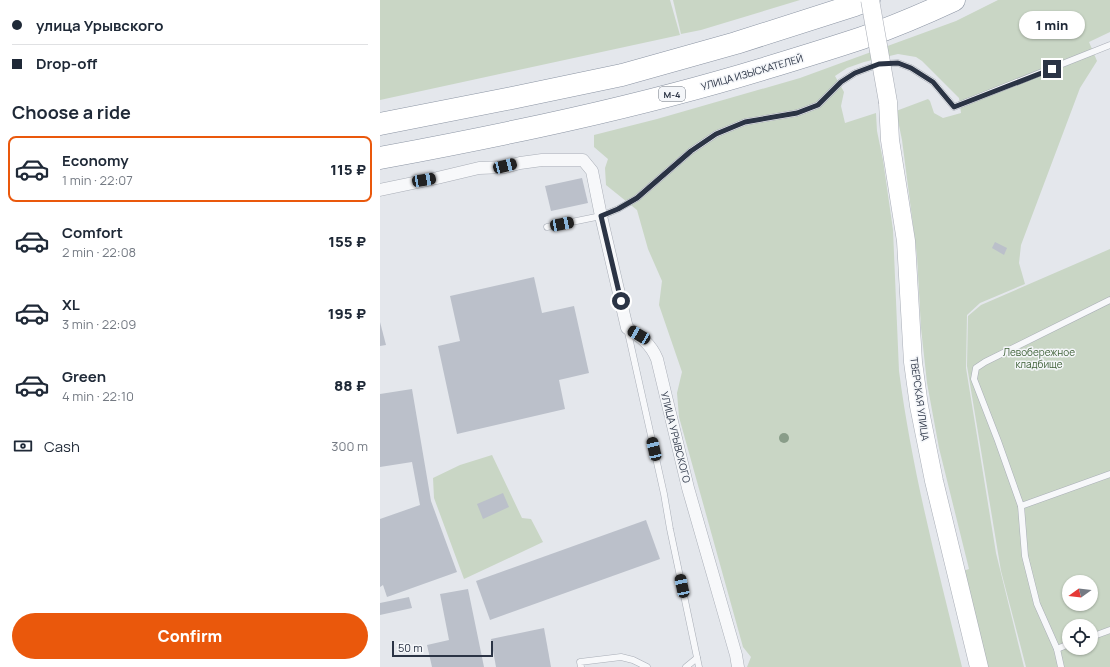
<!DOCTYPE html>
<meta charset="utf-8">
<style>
body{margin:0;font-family:Manrope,sans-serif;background:#f6f6f7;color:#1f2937;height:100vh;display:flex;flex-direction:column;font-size:15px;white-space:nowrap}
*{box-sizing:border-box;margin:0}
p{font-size:13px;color:#747a83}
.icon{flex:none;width:22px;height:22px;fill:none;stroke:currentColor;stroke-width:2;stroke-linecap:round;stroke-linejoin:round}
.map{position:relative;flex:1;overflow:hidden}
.sheet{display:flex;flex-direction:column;background:#fff;width:380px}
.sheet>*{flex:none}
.hud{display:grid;align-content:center;height:88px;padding:0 12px;background:#fff}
.needle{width:26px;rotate:255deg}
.buttons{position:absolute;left:682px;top:575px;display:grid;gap:8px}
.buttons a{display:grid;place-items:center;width:36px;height:36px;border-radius:50%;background:#fff;box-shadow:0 1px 3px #0004;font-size:20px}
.scale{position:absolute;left:12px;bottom:10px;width:101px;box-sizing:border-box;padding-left:4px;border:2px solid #2b3445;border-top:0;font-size:11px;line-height:14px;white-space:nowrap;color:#2b3445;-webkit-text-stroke:3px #f4f6f9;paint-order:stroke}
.end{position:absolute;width:18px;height:18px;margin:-9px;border:5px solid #2b3445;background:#fff;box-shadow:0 0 0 2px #fff}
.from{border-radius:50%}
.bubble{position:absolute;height:28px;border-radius:14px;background:#fff;box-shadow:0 1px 3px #0004;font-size:13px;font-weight:800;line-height:28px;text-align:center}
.car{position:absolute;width:12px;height:24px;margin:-12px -6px;border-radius:5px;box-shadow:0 0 3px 1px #0007;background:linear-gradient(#222 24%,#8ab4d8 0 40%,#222 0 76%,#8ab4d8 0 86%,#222 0)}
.hud b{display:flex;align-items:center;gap:14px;height:38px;font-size:15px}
.hud b+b{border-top:1px solid #e0e1e3}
.hud i{width:10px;height:10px;background:#1f2937}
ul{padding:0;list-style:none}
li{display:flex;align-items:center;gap:12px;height:66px;margin:0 8px 6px;padding:0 4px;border:2px solid transparent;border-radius:8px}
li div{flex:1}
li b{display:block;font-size:15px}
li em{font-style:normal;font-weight:800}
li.selected{border-color:#ea580c}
li>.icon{width:36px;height:36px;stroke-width:1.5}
h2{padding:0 12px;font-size:18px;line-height:48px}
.pay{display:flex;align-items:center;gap:10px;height:44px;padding:0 12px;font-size:15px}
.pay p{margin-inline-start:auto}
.action{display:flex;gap:8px;margin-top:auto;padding:8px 12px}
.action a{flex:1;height:46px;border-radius:24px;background:#ea580c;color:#fff;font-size:16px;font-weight:800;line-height:46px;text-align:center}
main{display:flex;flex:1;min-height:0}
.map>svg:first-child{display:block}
.green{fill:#c9d6c5;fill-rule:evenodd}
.building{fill:#bbc0ca}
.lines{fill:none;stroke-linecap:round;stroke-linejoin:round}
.lane-casing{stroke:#a9aeb7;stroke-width:7}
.street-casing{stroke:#a9aeb7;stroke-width:13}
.secondary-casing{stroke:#a9aeb7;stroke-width:19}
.highway-casing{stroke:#8b94a3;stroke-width:23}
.lane{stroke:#f7f8fa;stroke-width:6}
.street{stroke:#f7f8fa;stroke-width:12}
.secondary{stroke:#fff;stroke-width:18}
.highway{stroke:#fff;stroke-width:22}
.secondary-bridge-casing{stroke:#a9aeb7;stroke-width:19;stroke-linecap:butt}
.secondary-bridge{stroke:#fff;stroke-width:18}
.tree{fill:#899d89}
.route{stroke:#2b3445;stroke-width:5}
.labels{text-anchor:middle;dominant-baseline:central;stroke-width:3;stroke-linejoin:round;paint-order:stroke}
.shield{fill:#f4f6f9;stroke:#676e7b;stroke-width:1}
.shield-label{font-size:9px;font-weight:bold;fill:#2b3445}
.street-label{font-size:10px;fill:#2b3445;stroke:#f4f6f9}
.park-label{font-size:10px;fill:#3f6138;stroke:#f4f6f9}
</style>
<main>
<section class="sheet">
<div class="hud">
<b><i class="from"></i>улица Урывского</b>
<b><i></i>Drop-off</b>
</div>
<h2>Choose a ride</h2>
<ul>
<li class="selected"><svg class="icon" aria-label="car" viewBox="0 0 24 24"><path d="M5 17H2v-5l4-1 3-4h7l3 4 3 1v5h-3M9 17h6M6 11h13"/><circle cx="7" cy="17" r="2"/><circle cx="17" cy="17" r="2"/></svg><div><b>Economy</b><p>1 min · 22:07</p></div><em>115 ₽</em></li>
<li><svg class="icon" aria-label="car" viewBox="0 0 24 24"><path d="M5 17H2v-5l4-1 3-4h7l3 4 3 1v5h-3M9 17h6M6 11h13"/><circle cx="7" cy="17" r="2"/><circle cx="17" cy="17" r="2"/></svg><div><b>Comfort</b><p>2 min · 22:08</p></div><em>155 ₽</em></li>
<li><svg class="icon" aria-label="car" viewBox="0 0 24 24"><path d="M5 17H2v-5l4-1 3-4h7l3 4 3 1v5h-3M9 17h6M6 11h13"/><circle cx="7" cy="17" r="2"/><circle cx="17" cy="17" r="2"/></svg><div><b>XL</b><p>3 min · 22:09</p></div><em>195 ₽</em></li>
<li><svg class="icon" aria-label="car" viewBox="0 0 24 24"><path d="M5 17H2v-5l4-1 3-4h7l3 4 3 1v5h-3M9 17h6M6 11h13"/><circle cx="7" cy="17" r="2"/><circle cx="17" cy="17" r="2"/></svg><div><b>Green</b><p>4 min · 22:10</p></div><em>88 ₽</em></li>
</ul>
<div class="pay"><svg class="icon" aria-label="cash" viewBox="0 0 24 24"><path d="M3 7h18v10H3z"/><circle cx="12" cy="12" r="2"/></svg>Cash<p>300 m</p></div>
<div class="action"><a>Confirm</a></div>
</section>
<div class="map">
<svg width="730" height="667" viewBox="0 0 730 667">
<rect width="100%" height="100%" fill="#e4e7ec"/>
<g class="green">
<path d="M 0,0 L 290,0 L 300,35 L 0,100 Z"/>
<path d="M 293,0 L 420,0 L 321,30 L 301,34 Z"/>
<path d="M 618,0 L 730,0 L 730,32 L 709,42 L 717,61 L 700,88 L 641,245 L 639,263 L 645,284 L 600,303 L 587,315 L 586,368 L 616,553 L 644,667 L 605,667 L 583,571 L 589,569 L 559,448 L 547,383 L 541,328 L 537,256 L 522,140 L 516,111 L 548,99 L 550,101 L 554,113 L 563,118 L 581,113 L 579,98 L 542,61 L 536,57 L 518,54 L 484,62 L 467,68 L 455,76 L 464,92 L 461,106 L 465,123 L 496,113 L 497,131 L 503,160 L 513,230 L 519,371 C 532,471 558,569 582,667 L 367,667 L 371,657 L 363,647 L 299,417 L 297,393 L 302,372 L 279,305 L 282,281 L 268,249 L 257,210 L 226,185 L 225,168 L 228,159 L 214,147 L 214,135 L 277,119 L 420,78 L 576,21 Z"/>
<path d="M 730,249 L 730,667 L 646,667 L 621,571 L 587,366 L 588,316 L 601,305 ZM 689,582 L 711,582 L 711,604 L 689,604 ZM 689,626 L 711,626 L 711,648 L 689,648 Z"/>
<path d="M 112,455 L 142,518 L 151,519 L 163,542 L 84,579 L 54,498 L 53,478 L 80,465 Z"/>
</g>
<g class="building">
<path d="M 202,178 L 208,203 L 171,211 L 165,186 Z"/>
<path d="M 615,242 L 627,248 L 624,255 L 612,248 Z"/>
<path d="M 154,277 L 162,313 L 194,306 L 209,373 L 179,380 L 185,409 L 77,434 L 58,346 L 80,341 L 70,296 Z"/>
<path d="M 0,322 L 6,345 L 0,346 Z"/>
<path d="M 32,389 L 51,501 L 77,572 L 7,597 L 3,585 L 0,587 L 0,519 L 40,505 L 32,462 L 0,467 L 0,394 Z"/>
<path d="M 123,493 L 129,507 L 103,519 L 97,504 Z"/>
<path d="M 266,520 L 280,559 L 110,620 L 96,581 Z"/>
<path d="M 88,589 L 104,667 L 52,667 L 47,645 L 69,640 L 60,594 Z"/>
<path d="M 29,597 L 32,608 L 0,615 L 0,603 Z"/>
<path d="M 164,628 L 171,667 L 116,667 L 111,639 Z"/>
</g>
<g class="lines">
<g class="lane-casing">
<g id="lane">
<path d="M 167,227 L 221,216 L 238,209 L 257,198 L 311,151 L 336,134 L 365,122 L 417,113 L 438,105 L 461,82 L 475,73 L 499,64 L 518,63 L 531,68 L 553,82 L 574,107 L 730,45"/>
<path d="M 247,328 L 284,494 L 290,529 L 319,667"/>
<path d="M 641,506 L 730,474"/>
<path d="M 711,637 L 730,630"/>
<path d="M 677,649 L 689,644"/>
<path d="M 201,667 L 200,662 L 241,657 L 253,660 L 267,667"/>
<path d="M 306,667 L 317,658"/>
<path d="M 681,667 L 677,649 L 657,604 L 645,556 L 641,506 L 618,441 L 594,379 L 596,368 L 605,362 L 730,300"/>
</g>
</g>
<g class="street-casing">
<path id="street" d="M 0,190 L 57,178 L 99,168 L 125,167 L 140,163 L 162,160 L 203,160 L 212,171 L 221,216 L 247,328 C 260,336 271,344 277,359 L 308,488 L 356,655 L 358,667"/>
</g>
<g class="secondary-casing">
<path id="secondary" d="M 508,102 L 510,140 L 526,241 L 533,362 L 539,406 L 554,481 L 599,667"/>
</g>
<g class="highway-casing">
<g id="highway">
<path d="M 0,124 L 132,98 L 242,75 L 356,43 L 475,5 L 489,0"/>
<path d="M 0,158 C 129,134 258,107 383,69 C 416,59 449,49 482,38 C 513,27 544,14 574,0"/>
</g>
</g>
<use href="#lane" class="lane"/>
<use href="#street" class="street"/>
<use href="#secondary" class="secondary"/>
<use href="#highway" class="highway"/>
<g class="secondary-bridge-casing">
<path id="secondary-bridge" d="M 490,0 L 508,102"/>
</g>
<use href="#secondary-bridge" class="secondary-bridge"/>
</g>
<circle class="tree" cx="404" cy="438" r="5"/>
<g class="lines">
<path class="route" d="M 241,301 L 221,216 L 238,209 L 257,198 L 311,151 L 336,134 L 365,122 L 417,113 L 438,105 L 461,82 L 475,73 L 499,64 L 518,63 L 531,68 L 553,82 L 574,107 L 672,69"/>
</g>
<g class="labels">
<rect class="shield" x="279" y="87" width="26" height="14" rx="3"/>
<g class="shield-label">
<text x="292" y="94">М-4</text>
</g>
<g class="street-label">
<text transform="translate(372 72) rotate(-16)">УЛИЦА ИЗЫСКАТЕЛЕЙ</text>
<text transform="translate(540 399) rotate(82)">ТВЕРСКАЯ УЛИЦА</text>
<text transform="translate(296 437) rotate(76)">УЛИЦА УРЫВСКОГО</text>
</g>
<g class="park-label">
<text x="659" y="352">Левобережное<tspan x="659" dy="12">кладбище</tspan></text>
</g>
</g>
</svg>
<div class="buttons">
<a><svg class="needle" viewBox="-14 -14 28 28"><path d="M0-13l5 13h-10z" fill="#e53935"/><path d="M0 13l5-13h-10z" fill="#747a83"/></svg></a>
<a><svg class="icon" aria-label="locate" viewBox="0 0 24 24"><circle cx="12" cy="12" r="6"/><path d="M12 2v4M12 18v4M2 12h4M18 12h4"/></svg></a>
</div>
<div class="scale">50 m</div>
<i class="end from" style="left:241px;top:301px"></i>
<i class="end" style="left:672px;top:69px"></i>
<div class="bubble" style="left:639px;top:11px;width:66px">1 min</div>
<i class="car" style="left:125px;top:166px;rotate:76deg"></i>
<i class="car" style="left:44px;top:180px;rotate:80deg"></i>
<i class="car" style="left:182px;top:224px;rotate:79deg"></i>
<i class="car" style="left:259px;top:335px;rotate:300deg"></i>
<i class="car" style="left:274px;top:449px;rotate:347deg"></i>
<i class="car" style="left:302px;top:586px;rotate:348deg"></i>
</div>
</main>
